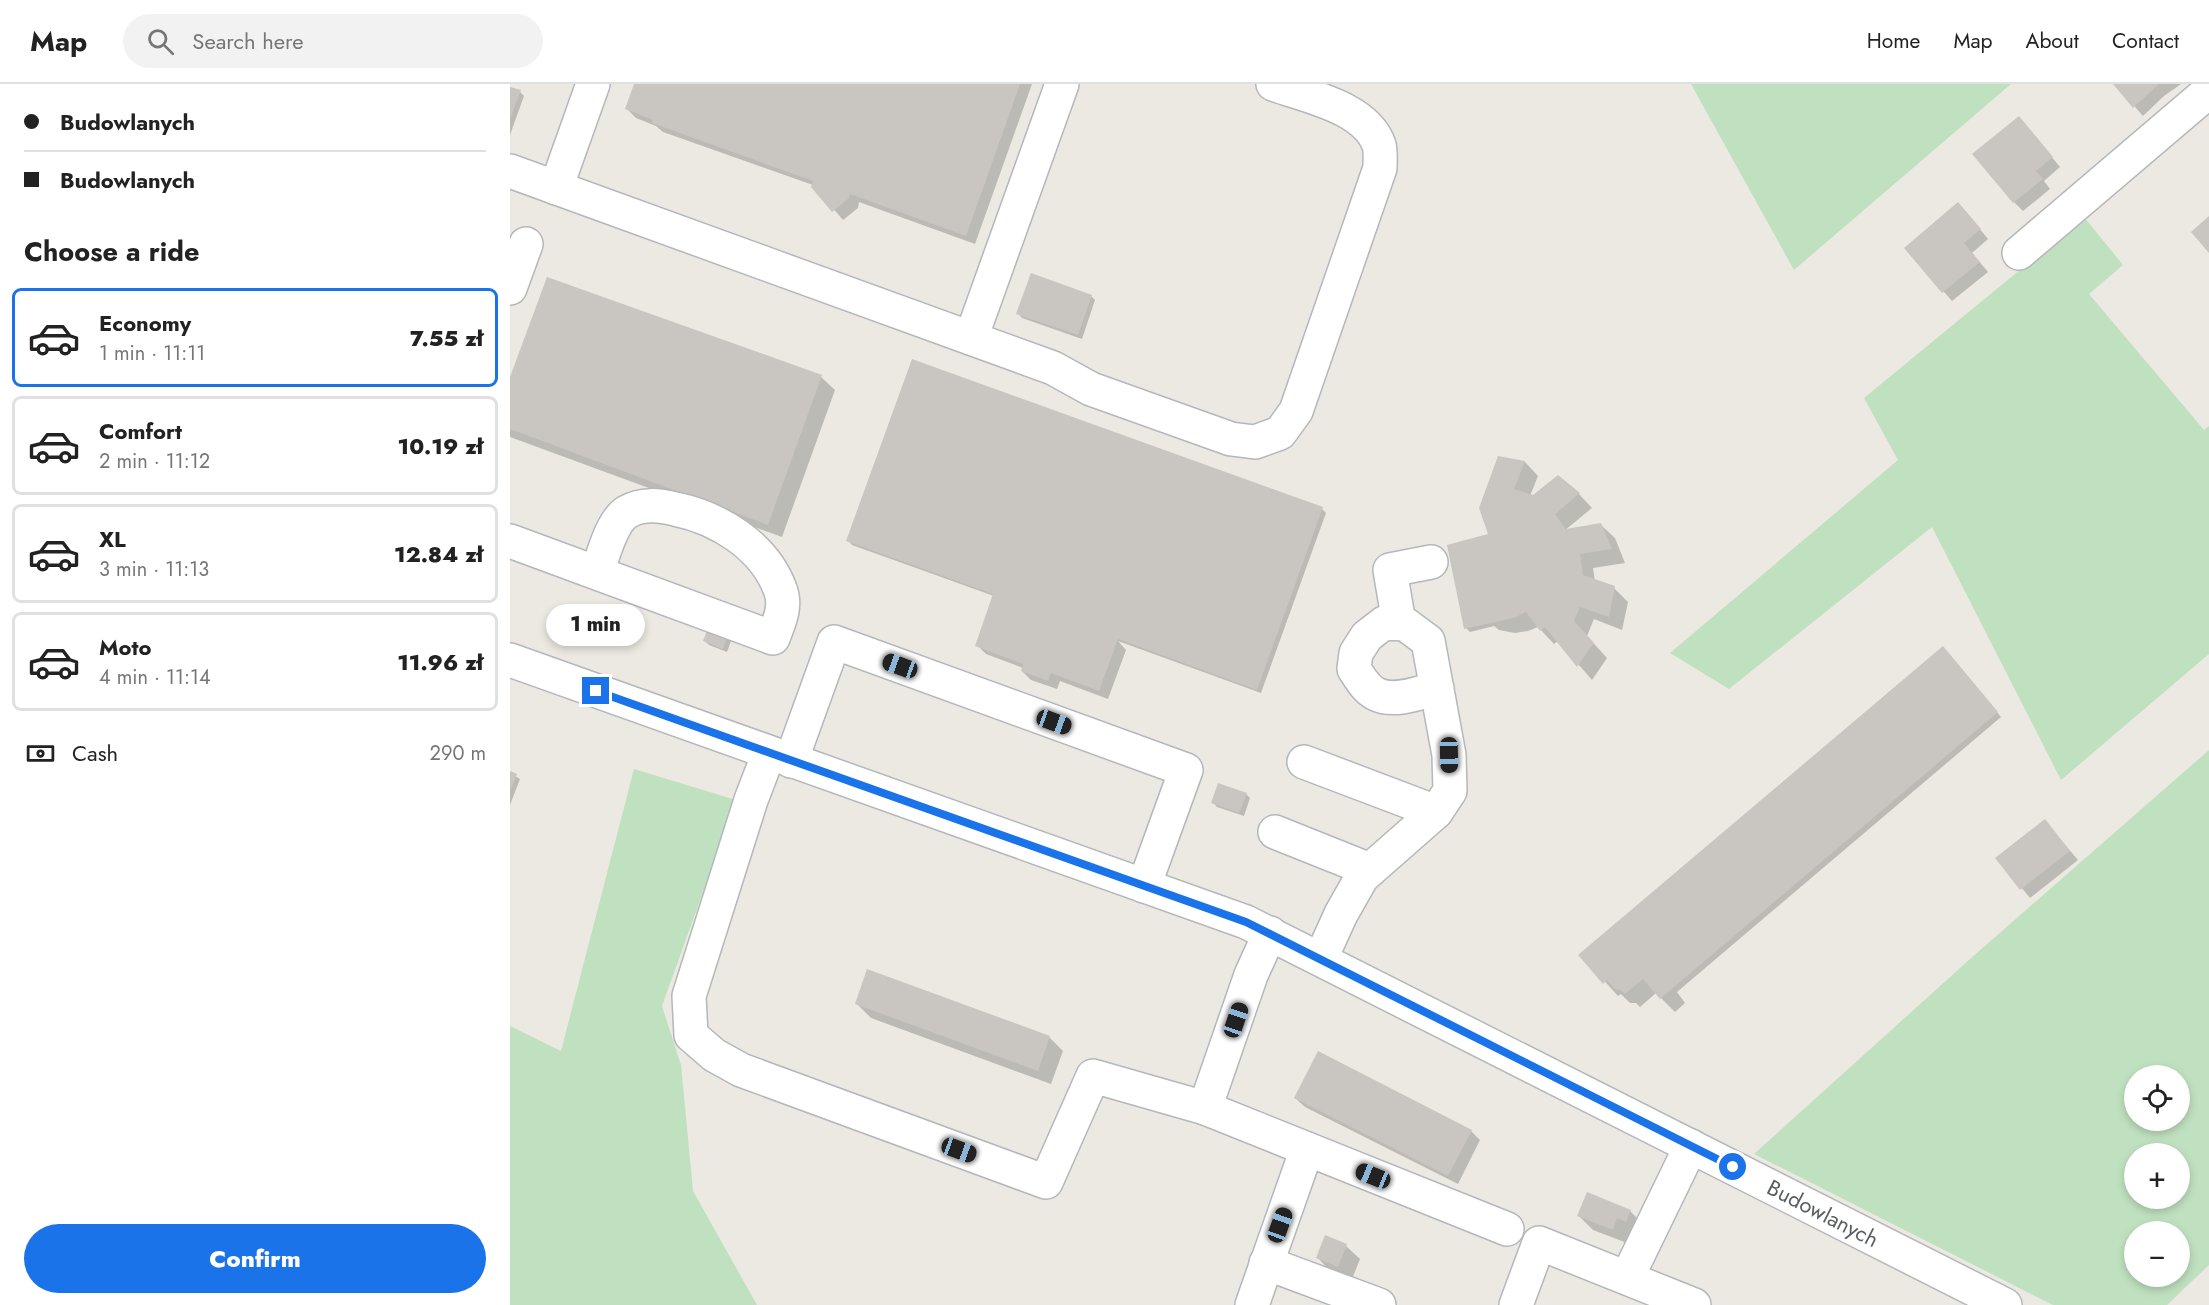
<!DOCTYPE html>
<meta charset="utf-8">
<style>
body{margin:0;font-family:Jost,sans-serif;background:#f2f2f2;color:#222;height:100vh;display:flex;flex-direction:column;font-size:22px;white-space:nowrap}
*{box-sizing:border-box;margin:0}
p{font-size:20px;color:#767676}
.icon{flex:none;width:33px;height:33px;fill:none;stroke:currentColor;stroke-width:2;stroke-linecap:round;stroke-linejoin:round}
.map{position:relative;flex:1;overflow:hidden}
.side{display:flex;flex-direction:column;background:#fff;width:510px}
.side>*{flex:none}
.hud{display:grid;align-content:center;height:132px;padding:0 24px;background:#fff}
.buttons{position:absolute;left:1614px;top:981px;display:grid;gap:12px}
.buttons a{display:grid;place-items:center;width:66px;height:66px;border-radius:50%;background:#fff;box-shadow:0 3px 9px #0003;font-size:30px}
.end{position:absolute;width:27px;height:27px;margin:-14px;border:8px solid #1a73e8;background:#fff;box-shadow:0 0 0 3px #fff}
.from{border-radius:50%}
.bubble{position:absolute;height:42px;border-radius:21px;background:#fff;box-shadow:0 3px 9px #0003;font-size:20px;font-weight:800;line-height:42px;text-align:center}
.car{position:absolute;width:18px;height:36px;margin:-18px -9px;border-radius:8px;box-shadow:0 0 4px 2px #0007;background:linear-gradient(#222 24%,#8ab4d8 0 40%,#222 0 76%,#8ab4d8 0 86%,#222 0)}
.hud b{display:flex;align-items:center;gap:21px;height:57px;font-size:22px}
.hud b+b{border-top:2px solid #e0e0e0}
.hud i{width:15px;height:15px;background:#222}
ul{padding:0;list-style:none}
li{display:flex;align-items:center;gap:18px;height:99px;margin:0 12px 9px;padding:0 12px;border:3px solid #e0e0e0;border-radius:9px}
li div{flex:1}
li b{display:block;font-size:22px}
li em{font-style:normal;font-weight:800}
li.selected{border-color:#1a73e8}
li>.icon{width:54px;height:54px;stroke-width:1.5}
h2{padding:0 24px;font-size:27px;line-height:72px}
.pay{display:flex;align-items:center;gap:15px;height:66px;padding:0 24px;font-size:22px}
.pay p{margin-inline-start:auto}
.action{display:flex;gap:12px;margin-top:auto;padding:12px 24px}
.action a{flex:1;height:69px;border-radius:36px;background:#1a73e8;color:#fff;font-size:24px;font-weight:800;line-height:69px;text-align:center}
header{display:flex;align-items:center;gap:36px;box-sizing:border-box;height:84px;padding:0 30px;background:#fff;border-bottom:2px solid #e0e0e0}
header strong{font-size:28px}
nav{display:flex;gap:33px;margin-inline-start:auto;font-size:21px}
.search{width:420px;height:54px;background:#f2f2f2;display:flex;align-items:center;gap:15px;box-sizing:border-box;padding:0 21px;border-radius:33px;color:#767676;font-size:22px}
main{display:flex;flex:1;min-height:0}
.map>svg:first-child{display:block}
.grass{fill:#c0e1bf;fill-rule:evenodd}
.shadow{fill:#0003}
.building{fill:#c9c5c0}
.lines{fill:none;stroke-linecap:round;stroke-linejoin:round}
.minor-casing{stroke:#b4b7bb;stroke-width:36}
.minor{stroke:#fff;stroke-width:33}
.route{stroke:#1a73e8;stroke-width:8}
.labels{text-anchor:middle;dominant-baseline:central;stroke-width:4.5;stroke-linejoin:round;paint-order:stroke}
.street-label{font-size:22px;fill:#5a5d61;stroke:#fff}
</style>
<header>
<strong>Map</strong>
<div class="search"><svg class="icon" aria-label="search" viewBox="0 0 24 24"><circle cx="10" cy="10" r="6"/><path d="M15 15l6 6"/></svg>Search here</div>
<nav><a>Home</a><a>Map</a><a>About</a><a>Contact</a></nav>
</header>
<main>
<section class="side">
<div class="hud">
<b><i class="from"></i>Budowlanych</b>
<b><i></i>Budowlanych</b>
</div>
<h2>Choose a ride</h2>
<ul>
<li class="selected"><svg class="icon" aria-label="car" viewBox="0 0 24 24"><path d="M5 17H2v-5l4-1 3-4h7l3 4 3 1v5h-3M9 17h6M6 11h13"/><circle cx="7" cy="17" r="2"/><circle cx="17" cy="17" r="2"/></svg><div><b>Economy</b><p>1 min · 11:11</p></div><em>7.55 zł</em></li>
<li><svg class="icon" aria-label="car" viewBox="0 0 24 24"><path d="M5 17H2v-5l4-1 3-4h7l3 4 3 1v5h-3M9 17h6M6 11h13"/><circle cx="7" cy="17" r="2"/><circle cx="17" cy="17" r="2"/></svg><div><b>Comfort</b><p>2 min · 11:12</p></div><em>10.19 zł</em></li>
<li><svg class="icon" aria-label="car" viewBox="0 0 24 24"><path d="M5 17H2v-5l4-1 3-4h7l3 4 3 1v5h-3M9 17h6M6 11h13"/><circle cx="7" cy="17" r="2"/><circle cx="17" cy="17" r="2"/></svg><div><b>XL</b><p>3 min · 11:13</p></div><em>12.84 zł</em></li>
<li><svg class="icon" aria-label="car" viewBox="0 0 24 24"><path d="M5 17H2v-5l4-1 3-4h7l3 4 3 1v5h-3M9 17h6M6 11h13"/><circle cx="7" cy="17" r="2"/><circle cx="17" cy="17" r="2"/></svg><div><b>Moto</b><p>4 min · 11:14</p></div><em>11.96 zł</em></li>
</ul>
<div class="pay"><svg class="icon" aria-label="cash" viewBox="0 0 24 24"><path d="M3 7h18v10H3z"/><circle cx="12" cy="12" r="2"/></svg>Cash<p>290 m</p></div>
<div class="action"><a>Confirm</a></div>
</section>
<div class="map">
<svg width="1699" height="1221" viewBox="0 0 1699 1221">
<rect width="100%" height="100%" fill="#ebe9e1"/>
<g class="grass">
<path d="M 1181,0 L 1501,0 L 1284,186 Z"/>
<path d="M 1574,133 L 1613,181 L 1579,210 L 1694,346 L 1699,342 L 1699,570 L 1551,696 L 1422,443 L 1219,605 L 1160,569 L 1388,376 L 1354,314 Z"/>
<path d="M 1699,666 L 1699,1181 L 1657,1221 L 1543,1221 L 1244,1070 L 1460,875 ZM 1624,992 L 1670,992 L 1670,1036 L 1624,1036 ZM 1624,1070 L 1670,1070 L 1670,1114 L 1624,1114 ZM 1624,1148 L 1670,1148 L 1670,1192 L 1624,1192 Z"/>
<path d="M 124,685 L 226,716 L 152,922 L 171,981 L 183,1107 L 247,1221 L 0,1221 L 0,942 L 51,967 Z"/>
</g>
<g class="shadow">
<path d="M 126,0 L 522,0 L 465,160 L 349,118 L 348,124 L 333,136 L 303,101 L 153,48 L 146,42 L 126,34 L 117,25 Z"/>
<path d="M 1605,0 L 1671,0 L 1654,12 L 1633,32 Z"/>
<path d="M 0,4 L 10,8 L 14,12 L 0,51 Z"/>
<path d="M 1517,43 L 1550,83 L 1534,97 L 1540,105 L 1513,127 L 1504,118 Z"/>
<path d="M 1457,129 L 1478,155 L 1462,169 L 1478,188 L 1442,217 L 1396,164 Z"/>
<path d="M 38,194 L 311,293 L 325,306 L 272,453 L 0,353 L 0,297 Z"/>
<path d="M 581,212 L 585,216 L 572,255 L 512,234 L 508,229 Z"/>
<path d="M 989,374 L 1015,378 L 1028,392 L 1020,412 L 1069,410 L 1082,424 L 1054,447 L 1091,441 L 1105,454 L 1115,479 L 1083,484 L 1085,497 L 1104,504 L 1118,518 L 1112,546 L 1084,535 L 1077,552 L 1097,574 L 1082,596 L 1048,557 L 1044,560 L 1028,543 L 1018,547 L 1005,549 L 989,546 L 984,542 L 960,548 L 956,544 L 980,451 Z"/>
<path d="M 812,425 L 816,429 L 751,609 L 608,557 L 616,566 L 598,615 L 550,597 L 547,605 L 521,596 L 512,587 L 513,584 L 476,570 L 467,561 L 484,512 L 342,461 L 338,456 Z"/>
<path d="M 217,553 L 221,557 L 217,568 L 199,561 L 195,557 Z"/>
<path d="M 1437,568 L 1491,633 L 1167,908 L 1175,919 L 1165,928 L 1146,909 L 1130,923 L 1126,919 L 1120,919 L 1111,910 L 1108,912 L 1071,871 Z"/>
<path d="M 0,689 L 10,695 L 0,721 Z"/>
<path d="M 736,710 L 740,714 L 734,732 L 707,723 L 703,718 Z"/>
<path d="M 1535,737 L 1568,776 L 1520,814 L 1487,774 Z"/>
<path d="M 347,920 L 539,953 L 553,967 L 541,1000 L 361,934 Z"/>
<path d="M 785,1014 L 961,1047 L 970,1056 L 948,1100 L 795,1023 Z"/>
<path d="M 1120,1127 L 1134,1141 L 1130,1151 L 1121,1147 L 1117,1159 L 1083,1146 L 1069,1132 Z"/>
<path d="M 836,1162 L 850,1175 L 842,1195 L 821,1188 L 808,1174 Z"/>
</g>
<g class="building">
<path d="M 124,0 L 510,0 L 456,152 L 340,110 L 339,114 L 322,128 L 301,103 L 303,97 L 142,39 L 143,36 L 115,25 Z"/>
<path d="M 1603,0 L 1649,0 L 1623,24 Z"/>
<path d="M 0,3 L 11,6 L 0,35 Z"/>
<path d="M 1509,32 L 1543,73 L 1526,87 L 1533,95 L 1503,119 L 1462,70 Z"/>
<path d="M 1448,118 L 1471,145 L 1454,159 L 1470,178 L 1432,209 L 1394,164 Z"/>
<path d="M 1699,132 L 1699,169 L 1681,148 Z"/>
<path d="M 521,189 L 582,211 L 568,251 L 506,230 Z"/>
<path d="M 37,193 L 312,291 L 258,441 L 0,345 L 0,293 Z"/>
<path d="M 402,275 L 813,423 L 747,606 L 608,555 L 589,607 L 541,589 L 538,597 L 511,587 L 513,580 L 465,562 L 483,510 L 336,457 Z"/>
<path d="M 988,372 L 1015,377 L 1004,405 L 1023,411 L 1048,391 L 1070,409 L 1045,430 L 1056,445 L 1091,439 L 1102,465 L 1070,470 L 1073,491 L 1105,502 L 1099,533 L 1070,523 L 1064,537 L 1084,559 L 1067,583 L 1035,543 L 1030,547 L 1016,528 L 1004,534 L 954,545 L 937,461 L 978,450 L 969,424 Z"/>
<path d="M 198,544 L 218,551 L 213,565 L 193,557 Z"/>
<path d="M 1433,562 L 1488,628 L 1150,915 L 1133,895 L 1115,910 L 1111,906 L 1105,905 L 1097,896 L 1093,900 L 1068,871 Z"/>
<path d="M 0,687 L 7,690 L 0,707 Z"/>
<path d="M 708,699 L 737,709 L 729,729 L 701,719 Z"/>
<path d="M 1535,735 L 1560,767 L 1510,806 L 1485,774 Z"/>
<path d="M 357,885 L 540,952 L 528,987 L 345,920 Z"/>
<path d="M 808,967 L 962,1046 L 938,1092 L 784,1014 Z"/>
<path d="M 1077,1108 L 1121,1126 L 1116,1138 L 1107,1134 L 1103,1146 L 1067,1132 Z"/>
<path d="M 815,1151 L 837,1160 L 828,1183 L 806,1174 Z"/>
</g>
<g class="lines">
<g class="minor-casing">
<g id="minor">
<path d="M 0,87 L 543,284 L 581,305 L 721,355 L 745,358 L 770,349 L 786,327 L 870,84 C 870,77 871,67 869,61 C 856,23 796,12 763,0"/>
<path d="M 46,104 L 83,0"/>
<path d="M 1509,169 L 1699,7"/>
<path d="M 0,204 L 16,160"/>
<path d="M 461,254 L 552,0"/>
<path d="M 0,457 L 263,554 C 269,538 277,522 270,505 C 254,462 209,434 165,425 C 149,421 132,419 117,428 C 101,438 93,472 87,489"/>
<path d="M 889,539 L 880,486 L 921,478"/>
<path d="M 0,576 L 736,838 L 1495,1221"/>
<path d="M 259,669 L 241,716 L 179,912 L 181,951 L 204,971 L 231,986 L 536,1098 L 583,992 L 695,1024"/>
<path d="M 281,677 L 324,558 L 676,686 L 634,802"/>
<path d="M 794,678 L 926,728"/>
<path d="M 765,748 L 860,786"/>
<path d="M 760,849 L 741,891 L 695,1024 L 997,1145"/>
<path d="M 811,874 L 831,830 L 852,793 L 926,728 L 940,707 L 939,671 L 918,557 L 895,540 L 874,539 L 857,552 L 846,569 L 844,585 C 850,594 856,605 866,610 C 883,619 910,609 927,604"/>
<path d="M 756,1179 L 869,1221"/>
<path d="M 1117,1194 L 1181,1062"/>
<path d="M 742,1221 L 797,1065"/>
<path d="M 1006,1221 L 1029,1159 L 1184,1221"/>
</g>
</g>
<use href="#minor" class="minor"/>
</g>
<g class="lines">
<path class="route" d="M 86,607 L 736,838 L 1223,1083"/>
</g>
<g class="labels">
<g class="street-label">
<text transform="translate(1313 1129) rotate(27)">Budowlanych</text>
</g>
</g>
</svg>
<div class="buttons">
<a><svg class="icon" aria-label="locate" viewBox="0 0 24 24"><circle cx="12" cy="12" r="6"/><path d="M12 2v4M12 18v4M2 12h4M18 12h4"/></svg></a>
<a>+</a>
<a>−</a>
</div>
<i class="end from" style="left:1223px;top:1083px"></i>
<i class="end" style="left:86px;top:607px"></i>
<div class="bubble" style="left:36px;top:520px;width:99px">1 min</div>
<i class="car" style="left:390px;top:582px;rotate:290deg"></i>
<i class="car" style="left:544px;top:638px;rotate:110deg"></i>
<i class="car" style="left:939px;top:671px;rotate:179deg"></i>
<i class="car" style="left:726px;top:936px;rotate:19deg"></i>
<i class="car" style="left:449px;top:1066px;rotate:110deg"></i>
<i class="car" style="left:863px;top:1092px;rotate:292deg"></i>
<i class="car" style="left:770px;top:1141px;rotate:20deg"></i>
</div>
</main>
